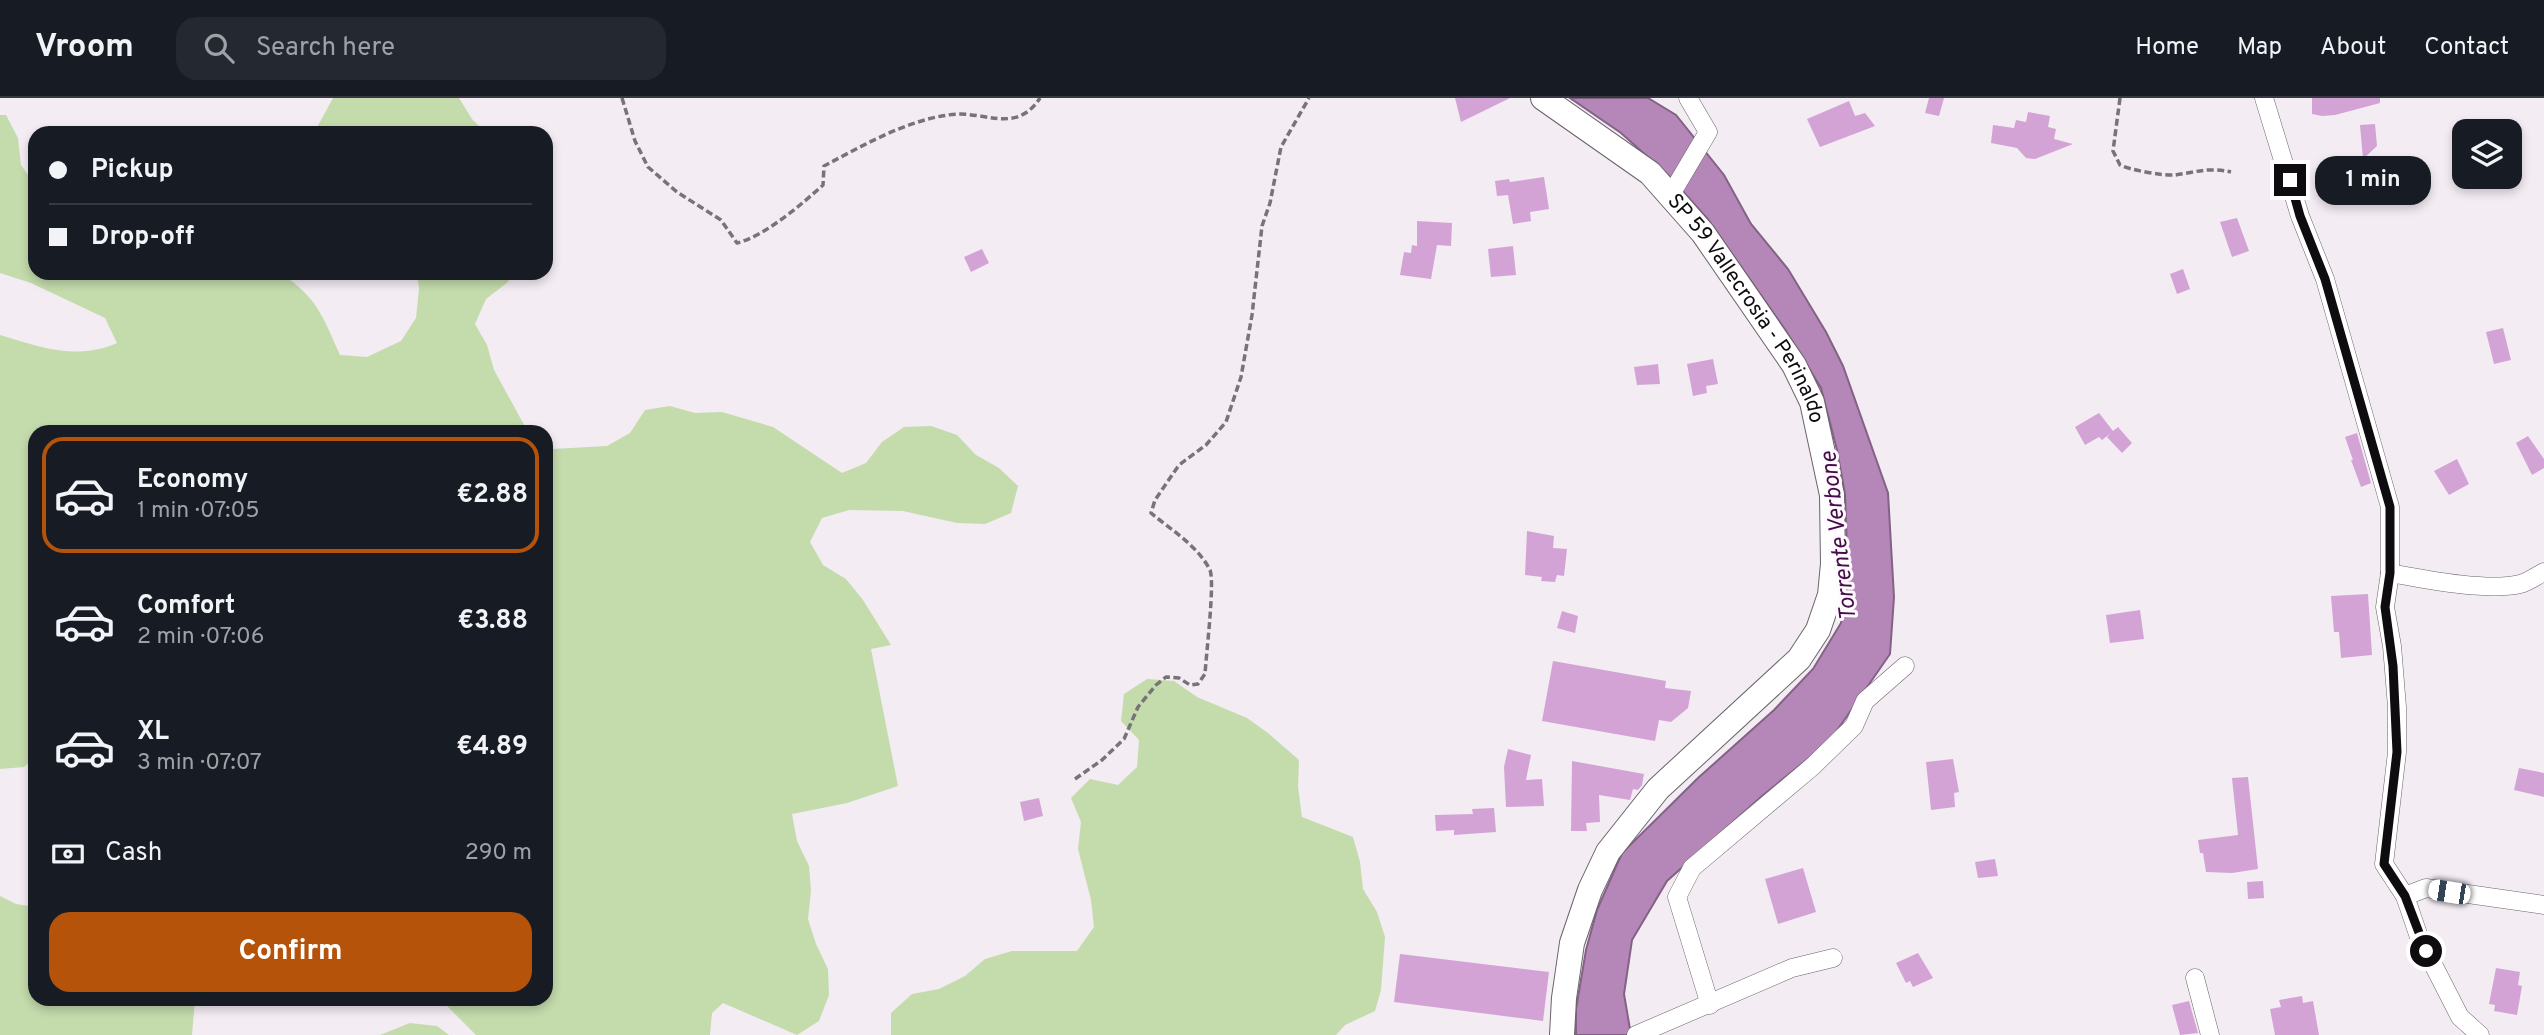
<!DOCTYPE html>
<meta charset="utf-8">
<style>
body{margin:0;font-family:Overpass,sans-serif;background:#242831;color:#f1f3f6;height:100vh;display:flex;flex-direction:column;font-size:26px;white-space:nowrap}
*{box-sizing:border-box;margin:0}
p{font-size:23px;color:#9ea1a6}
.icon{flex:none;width:38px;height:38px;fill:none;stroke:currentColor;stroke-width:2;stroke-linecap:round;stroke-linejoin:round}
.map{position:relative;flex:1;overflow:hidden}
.details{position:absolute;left:28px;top:327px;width:525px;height:581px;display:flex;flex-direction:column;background:#171b24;border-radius:21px;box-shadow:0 4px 10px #0003}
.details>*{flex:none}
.banner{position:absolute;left:28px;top:28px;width:525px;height:154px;border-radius:21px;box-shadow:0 4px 10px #0003;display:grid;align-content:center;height:154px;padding:0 21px;background:#171b24}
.tools{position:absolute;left:2452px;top:21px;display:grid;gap:14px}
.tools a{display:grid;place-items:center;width:70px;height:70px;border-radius:14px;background:#171b24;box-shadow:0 4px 10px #0003;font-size:35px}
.end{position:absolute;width:32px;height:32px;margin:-16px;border:9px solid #0f0c0f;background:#fff;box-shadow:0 0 0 4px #fff}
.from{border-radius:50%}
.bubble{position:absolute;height:49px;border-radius:21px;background:#171b24;box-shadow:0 4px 10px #0003;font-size:23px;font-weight:700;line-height:49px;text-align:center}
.car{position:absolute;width:21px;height:42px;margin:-21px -10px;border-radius:9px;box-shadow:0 0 5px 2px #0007;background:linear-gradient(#fff 24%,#345 0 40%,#fff 0 76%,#345 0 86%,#fff 0)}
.banner b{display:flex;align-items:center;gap:24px;height:66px;font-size:26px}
.banner b+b{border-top:2px solid #363941}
.banner i{width:18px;height:18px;background:#f1f3f6}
ul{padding:12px 0 0;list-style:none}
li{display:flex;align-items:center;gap:21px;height:116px;margin:0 14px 10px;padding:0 7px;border:4px solid transparent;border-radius:21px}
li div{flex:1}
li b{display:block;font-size:26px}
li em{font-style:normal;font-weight:700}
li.active{border-color:#b45309}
li>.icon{width:63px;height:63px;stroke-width:1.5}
.pay{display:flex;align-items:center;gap:18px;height:77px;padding:0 21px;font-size:26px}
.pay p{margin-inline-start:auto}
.action{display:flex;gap:14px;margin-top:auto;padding:14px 21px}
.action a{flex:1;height:80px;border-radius:21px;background:#b45309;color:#fff;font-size:28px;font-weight:700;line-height:80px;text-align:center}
header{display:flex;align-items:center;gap:42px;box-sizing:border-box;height:98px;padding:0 35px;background:#171b24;border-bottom:2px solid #363941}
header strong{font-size:33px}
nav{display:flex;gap:38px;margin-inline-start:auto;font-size:24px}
.search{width:490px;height:63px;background:#242831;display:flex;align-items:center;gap:18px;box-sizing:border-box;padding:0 24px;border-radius:21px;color:#9ea1a6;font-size:26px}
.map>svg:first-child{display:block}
.green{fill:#c4dbac}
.water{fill:#b587b8;stroke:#836285;stroke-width:2}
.building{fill:#d3a3d6}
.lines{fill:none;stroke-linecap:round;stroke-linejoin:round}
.street-casing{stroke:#6a646a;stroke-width:19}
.secondary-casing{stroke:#6a646a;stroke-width:26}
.path{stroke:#787378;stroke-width:3.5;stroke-dasharray:7 3.5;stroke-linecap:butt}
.street{stroke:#fff;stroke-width:18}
.secondary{stroke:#fff;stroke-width:24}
.route{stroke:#0f0c0f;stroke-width:9}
.labels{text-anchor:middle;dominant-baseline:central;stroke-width:6;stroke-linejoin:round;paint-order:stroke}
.street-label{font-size:21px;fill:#0f0c0f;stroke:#fefafe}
.water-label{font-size:23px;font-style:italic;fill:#450b4a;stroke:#fefafe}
</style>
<header>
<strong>Vroom</strong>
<div class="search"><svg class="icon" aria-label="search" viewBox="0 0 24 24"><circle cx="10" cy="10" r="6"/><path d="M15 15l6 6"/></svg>Search here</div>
<nav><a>Home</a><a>Map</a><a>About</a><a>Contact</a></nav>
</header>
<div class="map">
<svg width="2544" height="937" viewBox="0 0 2544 937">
<rect width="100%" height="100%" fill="#f3ecf3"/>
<g class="green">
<path d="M 333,0 L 459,0 L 472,21 L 486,35 L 314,35 Z"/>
<path d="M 0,17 L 6,17 L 18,40 L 21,67 L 35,87 L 35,175 L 281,175 C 318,201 322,217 340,257 L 367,259 L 401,243 L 416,220 L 419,191 L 417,175 L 512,175 L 508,184 L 486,201 L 475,226 L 487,247 L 494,272 L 528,334 L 35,334 L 35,660 L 24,669 L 0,671 L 0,237 C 41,249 75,263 117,245 L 105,220 L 31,185 L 0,175 Z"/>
<path d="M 670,308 L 695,315 L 722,314 L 773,329 L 842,375 L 866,365 L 882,344 L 904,329 L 931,328 L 957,337 L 976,357 L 999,370 L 1018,388 L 1011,415 L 985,426 L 957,425 L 903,413 L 849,412 L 822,420 L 810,444 L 823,467 L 846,481 L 863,502 L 891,547 L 871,551 L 898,688 L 847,705 L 792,716 L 797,743 L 809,768 L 811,793 L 808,821 L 816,846 L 828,871 L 829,897 L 819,923 L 797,937 L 723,905 L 712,915 L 710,937 L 476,937 L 440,901 L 546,901 L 546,347 L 553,351 L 607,348 L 630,335 L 645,312 Z"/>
<path d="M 1147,581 L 1174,583 L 1197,599 L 1247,620 L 1268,635 L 1299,662 L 1298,689 L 1302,719 L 1353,739 L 1360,764 L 1363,791 L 1377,814 L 1385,839 L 1381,892 L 1375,913 L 1345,927 L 1336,937 L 891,937 L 891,915 L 912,896 L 939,891 L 965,878 L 985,861 L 1012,853 L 1077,853 L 1094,829 L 1091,802 L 1078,751 L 1081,724 L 1071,700 L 1090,681 L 1118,687 L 1137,669 L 1139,642 L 1121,623 L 1124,596 Z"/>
<path d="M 0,798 L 16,806 L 35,809 L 35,901 L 195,901 L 192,937 L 0,937 Z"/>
<path d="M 410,925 L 437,928 L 449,937 L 380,937 Z"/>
</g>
<path class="water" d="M 1570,0 L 1648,0 L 1676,17 L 1724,77 L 1751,126 L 1788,171 L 1826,234 L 1843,268 L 1888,395 L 1894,499 L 1890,556 L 1829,644 L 1762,698 L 1667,783 L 1632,842 L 1624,896 L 1631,937 L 1576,937 L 1576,911 L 1586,852 L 1597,812 L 1622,755 L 1698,680 L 1774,612 L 1813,571 L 1841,525 L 1847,493 L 1847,451 L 1845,396 L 1837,352 L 1821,290 L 1786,233 L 1707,120 L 1668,77 L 1621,35 Z"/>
<g class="building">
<path d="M 1455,0 L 1510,0 L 1461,24 Z"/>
<path d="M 1929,0 L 1944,0 L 1939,18 L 1925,15 Z"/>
<path d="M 2312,0 L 2380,0 L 2380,5 L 2335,17 L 2322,18 L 2312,16 Z"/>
<path d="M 1849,3 L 1855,18 L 1865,15 L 1875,28 L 1820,49 L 1807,21 Z"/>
<path d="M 2028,14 L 2050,18 L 2048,29 L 2056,31 L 2054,41 L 2073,46 L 2035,61 L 2026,60 L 2017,50 L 1991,45 L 1993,27 L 2014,30 L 2016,22 L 2026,24 Z"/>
<path d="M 2375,26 L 2377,48 L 2363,61 L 2360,27 Z"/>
<path d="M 1544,79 L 1549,111 L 1530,114 L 1531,123 L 1513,126 L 1508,97 L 1497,98 L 1495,83 L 1509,81 L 1510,84 Z"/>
<path d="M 2237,120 L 2249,153 L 2232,159 L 2220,124 Z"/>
<path d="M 1417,123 L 1452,125 L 1451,148 L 1437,147 L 1431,181 L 1400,177 L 1404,154 L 1411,155 L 1412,147 L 1417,148 Z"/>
<path d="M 1513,148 L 1516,177 L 1491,179 L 1488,151 Z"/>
<path d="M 982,151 L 989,165 L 971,174 L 964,159 Z"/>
<path d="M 2183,171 L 2190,191 L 2177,196 L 2170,176 Z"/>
<path d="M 2503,230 L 2511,262 L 2494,266 L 2486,234 Z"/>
<path d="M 1713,261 L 1718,286 L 1706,288 L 1707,295 L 1693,298 L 1687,266 Z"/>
<path d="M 1658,266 L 1660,286 L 1637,287 L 1634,269 Z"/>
<path d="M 2099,315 L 2113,333 L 2118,329 L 2132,345 L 2122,355 L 2107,339 L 2111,335 L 2102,342 L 2099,339 L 2085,347 L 2075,329 Z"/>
<path d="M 2357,335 L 2371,385 L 2361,389 L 2351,362 L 2353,362 L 2345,339 Z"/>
<path d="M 2528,338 L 2544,361 L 2544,370 L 2532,377 L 2516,345 Z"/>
<path d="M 2457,361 L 2469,386 L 2449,397 L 2434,373 Z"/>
<path d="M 1527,433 L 1554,438 L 1553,450 L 1567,451 L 1564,478 L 1557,477 L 1555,484 L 1541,483 L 1542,479 L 1525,477 Z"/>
<path d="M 2368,496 L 2372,557 L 2341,560 L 2339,534 L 2334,534 L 2331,498 Z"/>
<path d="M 2140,512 L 2144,541 L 2110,545 L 2106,517 Z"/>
<path d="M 1562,513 L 1578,518 L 1575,535 L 1557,530 Z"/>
<path d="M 1553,563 L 1666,583 L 1665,590 L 1691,593 L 1688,610 L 1671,624 L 1659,622 L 1655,643 L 1542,623 Z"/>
<path d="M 1508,651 L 1531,657 L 1526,682 L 1542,681 L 1544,708 L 1506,709 L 1504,669 Z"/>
<path d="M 1953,661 L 1959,694 L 1954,695 L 1955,709 L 1931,712 L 1926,664 Z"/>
<path d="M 1572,663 L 1644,676 L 1642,687 L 1638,692 L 1633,691 L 1630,702 L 1599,697 L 1600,724 L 1586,725 L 1587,733 L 1571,733 Z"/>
<path d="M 2519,670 L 2544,675 L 2544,699 L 2514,692 Z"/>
<path d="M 2248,679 L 2258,771 L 2232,775 L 2206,774 L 2203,755 L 2200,755 L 2198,742 L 2238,737 L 2232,680 Z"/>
<path d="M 1039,700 L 1043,718 L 1024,723 L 1020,704 Z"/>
<path d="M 1494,710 L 1496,734 L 1454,737 L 1454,732 L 1436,733 L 1435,717 L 1473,716 L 1472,711 Z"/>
<path d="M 1995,761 L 1998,778 L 1978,780 L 1975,764 Z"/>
<path d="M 1803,770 L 1816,814 L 1778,826 L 1765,781 Z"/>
<path d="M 2263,783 L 2264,800 L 2248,801 L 2247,784 Z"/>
<path d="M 1918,855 L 1933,880 L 1913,889 L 1910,883 L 1906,885 L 1896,865 Z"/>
<path d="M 1400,856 L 1549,874 L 1543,923 L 1394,904 Z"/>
<path d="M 2496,870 L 2520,874 L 2518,887 L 2522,888 L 2517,917 L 2494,913 L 2495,907 L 2489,906 Z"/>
<path d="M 2302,898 L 2303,905 L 2313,903 L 2319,937 L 2275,937 L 2270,911 L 2281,909 L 2279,902 Z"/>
<path d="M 2189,903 L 2198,935 L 2180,937 L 2172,907 Z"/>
</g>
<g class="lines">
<g class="street-casing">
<g id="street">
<path d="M 2264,0 L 2300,118 L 2325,181 L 2390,409 L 2390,475 L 2385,509 L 2392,548 L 2397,609 L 2397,654 L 2384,766 L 2405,798 L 2426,790 L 2544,807"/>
<path d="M 1670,98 L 1708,34 L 1688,0"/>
<path d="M 2390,475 C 2423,481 2487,494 2520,486 C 2528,484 2536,478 2544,474"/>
<path d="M 2405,798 L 2419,839 L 2460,919 L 2480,937"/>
<path d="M 2195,880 L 2210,937"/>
<path d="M 1710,907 L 1677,799 L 1692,770 L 1813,668 L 1854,628 L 1865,603 L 1905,568"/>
<path d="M 1636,937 L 1792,870 L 1833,860"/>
</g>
</g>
<g class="secondary-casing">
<g id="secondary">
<path id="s1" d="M 1543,0 L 1650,75 L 1703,135 L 1794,267 L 1812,304 L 1832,397 L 1833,466 L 1830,497 L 1818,532 L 1799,561 L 1658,691 L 1608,754 L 1590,792 L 1572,845 L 1564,900 L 1562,937"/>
</g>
</g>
<g class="path">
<path d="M 622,0 L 635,43 L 648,69 L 677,94 L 721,122 L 737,145 C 765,138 802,106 823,87 L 824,68 C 862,48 905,23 948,17 C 984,11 1015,38 1040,0"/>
<path d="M 2120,0 L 2113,53 L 2120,67 C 2130,72 2163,78 2175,77 C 2197,74 2208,69 2231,74"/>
<path d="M 1075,681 L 1102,662 L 1124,641 L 1138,609 L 1156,587 L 1166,579 L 1179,580 L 1190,587 L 1198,586 L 1205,576 C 1206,558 1215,484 1210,472 C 1198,448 1170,431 1151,415 L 1155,402 L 1179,367 L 1206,347 L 1226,324 L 1241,279 L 1252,217 L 1262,128 L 1270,105 L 1281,49 L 1309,0"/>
</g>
<use href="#street" class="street"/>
<use href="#secondary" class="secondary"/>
</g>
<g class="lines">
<path class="route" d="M 2290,82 L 2300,118 L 2325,181 L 2390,409 L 2390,475 L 2385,509 L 2393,568 L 2397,654 L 2384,766 L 2405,798 L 2426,853"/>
</g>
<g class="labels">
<g class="street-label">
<text stroke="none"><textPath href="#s1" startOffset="298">SP 59 Vallecrosia - Perinaldo</textPath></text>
</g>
<g class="water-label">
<text transform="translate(1840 438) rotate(-97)">Torrente Verbone</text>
</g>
</g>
</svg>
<div class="tools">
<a><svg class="icon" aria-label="layers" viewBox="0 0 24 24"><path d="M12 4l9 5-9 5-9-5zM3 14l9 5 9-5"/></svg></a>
</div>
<i class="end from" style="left:2426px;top:853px"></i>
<i class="end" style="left:2290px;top:82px"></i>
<div class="bubble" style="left:2315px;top:58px;width:116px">1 min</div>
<i class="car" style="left:2449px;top:794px;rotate:279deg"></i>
<div class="banner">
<b><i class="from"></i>Pickup</b>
<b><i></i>Drop-off</b>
</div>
<section class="details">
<ul>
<li class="active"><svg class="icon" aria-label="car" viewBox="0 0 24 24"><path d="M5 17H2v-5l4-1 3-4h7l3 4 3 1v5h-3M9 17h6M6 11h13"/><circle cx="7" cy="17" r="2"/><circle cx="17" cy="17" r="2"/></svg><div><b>Economy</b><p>1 min · 07:05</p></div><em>€2.88</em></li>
<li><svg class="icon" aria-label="car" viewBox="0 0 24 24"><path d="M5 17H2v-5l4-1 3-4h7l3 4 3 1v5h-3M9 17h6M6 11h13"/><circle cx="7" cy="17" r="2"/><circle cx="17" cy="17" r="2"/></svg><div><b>Comfort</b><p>2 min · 07:06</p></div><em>€3.88</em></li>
<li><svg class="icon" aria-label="car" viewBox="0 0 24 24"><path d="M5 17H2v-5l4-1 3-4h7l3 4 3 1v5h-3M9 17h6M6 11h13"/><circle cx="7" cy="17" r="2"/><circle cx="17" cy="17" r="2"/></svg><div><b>XL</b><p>3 min · 07:07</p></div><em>€4.89</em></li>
</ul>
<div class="pay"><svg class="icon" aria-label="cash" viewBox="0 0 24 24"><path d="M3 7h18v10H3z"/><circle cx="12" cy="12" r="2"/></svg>Cash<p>290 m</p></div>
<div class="action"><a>Confirm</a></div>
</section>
</div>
